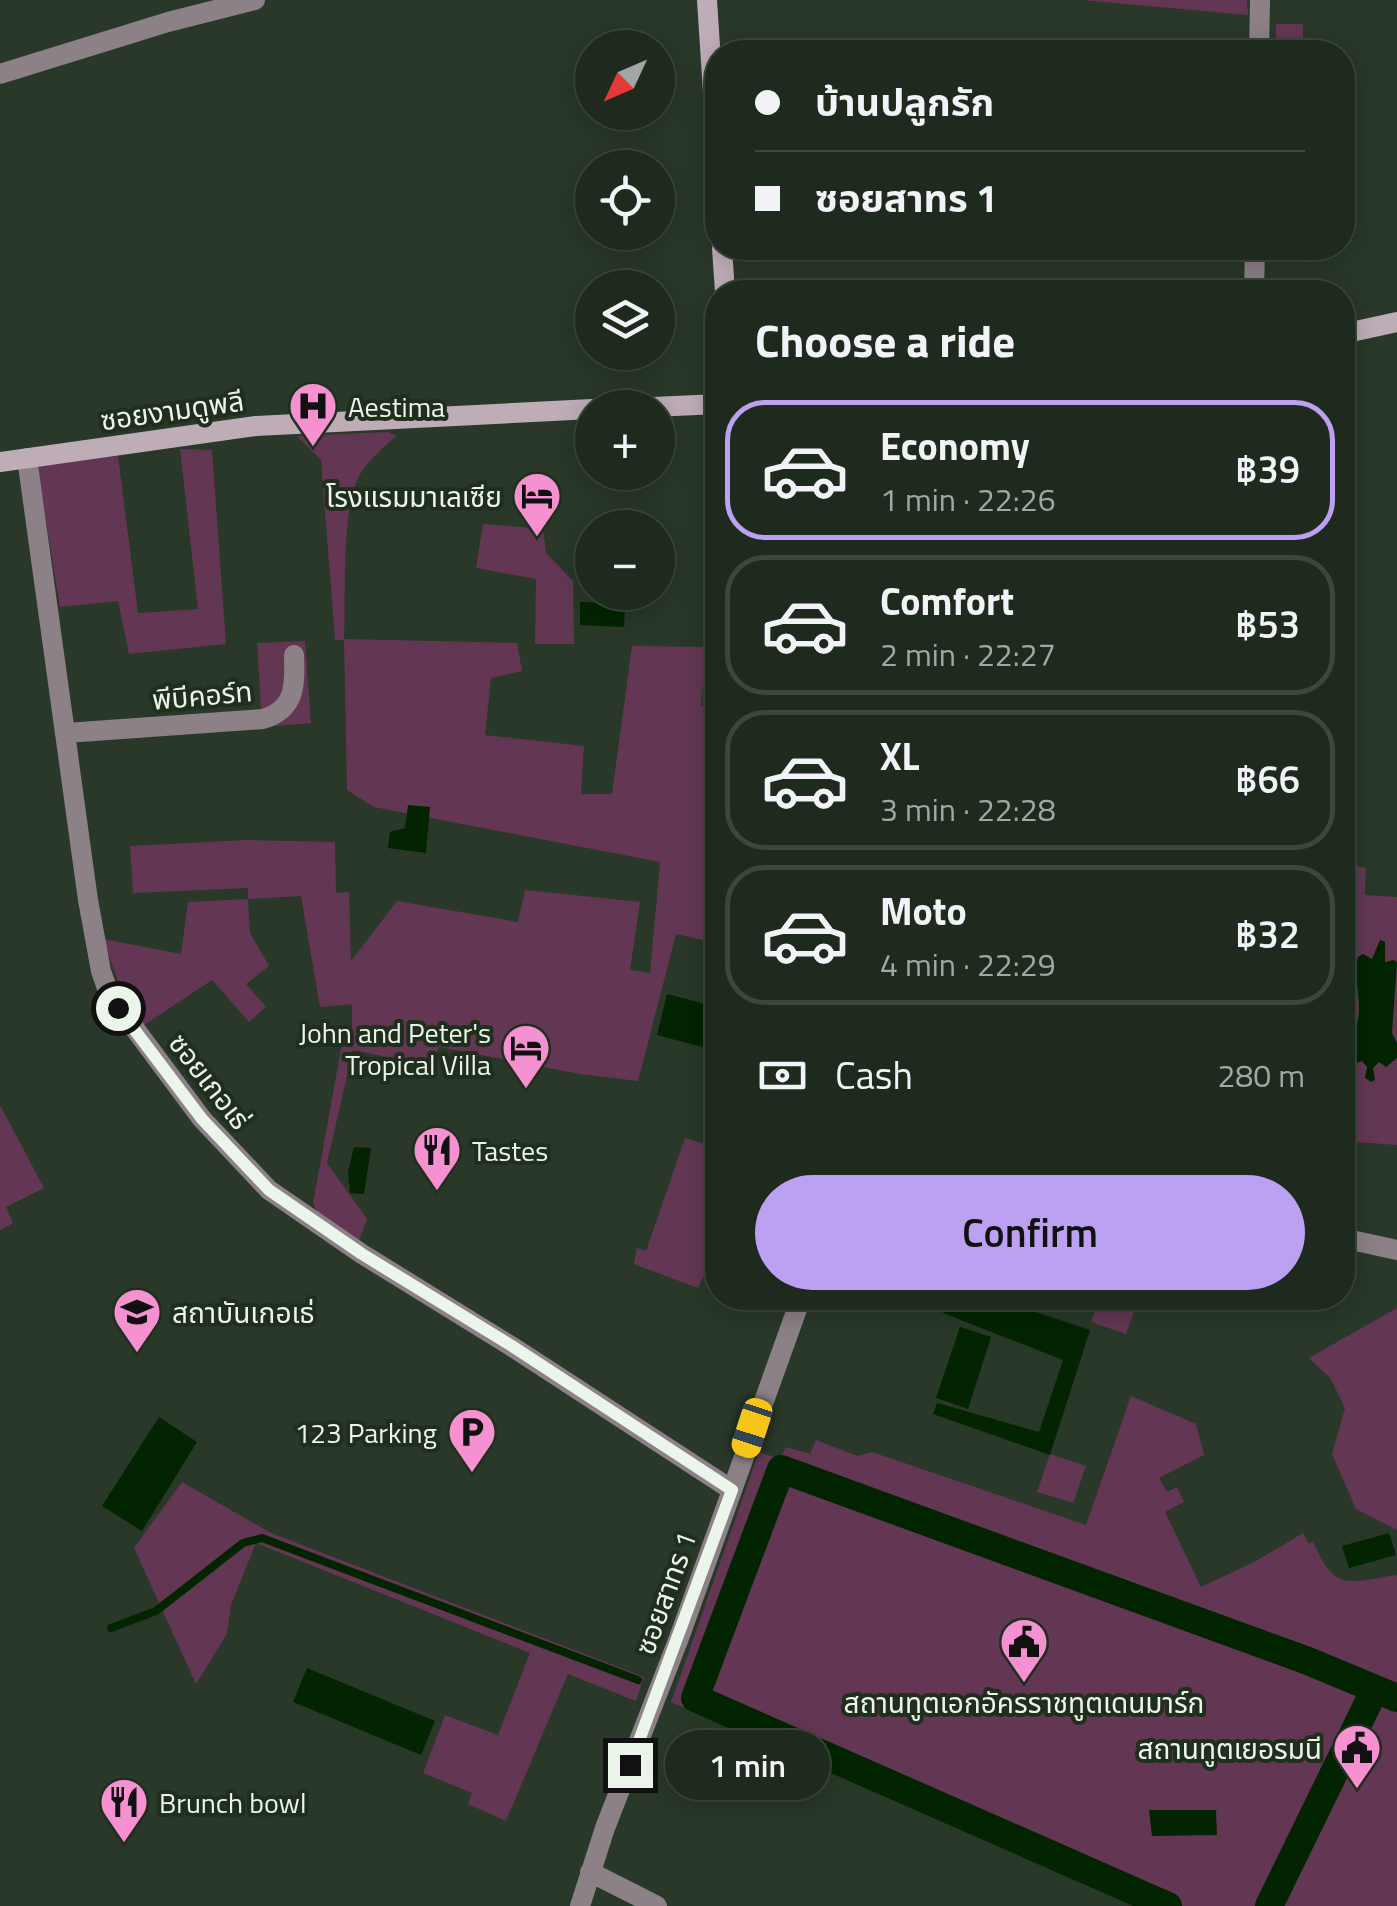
<!DOCTYPE html>
<meta charset="utf-8">
<style>
body{margin:0;font-family:"Titillium Web","Noto Sans Thai",sans-serif;background:#2c362b;color:#f1f3f6;height:100vh;display:flex;flex-direction:column;font-size:38px;white-space:nowrap}
*{box-sizing:border-box;margin:0}
p{font-size:32px;color:#a1a7a4}
.icon{flex:none;width:55px;height:55px;fill:none;stroke:currentColor;stroke-width:2;stroke-linecap:round;stroke-linejoin:round}
.map{position:relative;flex:1;overflow:hidden}
.details{position:absolute;left:705px;top:280px;width:650px;height:1030px;display:flex;flex-direction:column;background:#1f2a1e;border-radius:40px;box-shadow:0 5px 25px #0003,0 0 0 2px #3c463c}
.details>*{flex:none}
.top-card{position:absolute;left:705px;top:40px;width:650px;height:220px;border-radius:40px;box-shadow:0 5px 25px #0003,0 0 0 2px #3c463c;display:grid;align-content:center;height:220px;padding:0 50px;background:#1f2a1e}
.needle{width:65px;rotate:226deg}
.fabs{position:absolute;left:575px;top:30px;display:grid;gap:20px}
.fabs a{display:grid;place-items:center;width:100px;height:100px;border-radius:50%;background:#1f2a1e;box-shadow:0 5px 25px #0003,0 0 0 2px #3c463c;font-size:50px}
.end{position:absolute;width:45px;height:45px;margin:-22px;border:12px solid #ebf5ea;background:#111;box-shadow:0 0 0 5px #111}
.from{border-radius:50%}
.bubble{position:absolute;height:70px;border-radius:35px;background:#1f2a1e;box-shadow:0 5px 25px #0003,0 0 0 2px #3c463c;font-size:32px;font-weight:600;line-height:70px;text-align:center}
.car{position:absolute;width:30px;height:60px;margin:-30px -15px;border-radius:12px;box-shadow:0 0 8px 2px #0007;background:linear-gradient(#f5c518 24%,#345 0 40%,#f5c518 0 76%,#345 0 86%,#f5c518 0)}
.top-card b{display:flex;align-items:center;gap:35px;height:95px;font-size:38px}
.top-card b+b{border-top:2px solid #3c463c}
.top-card i{width:25px;height:25px;background:#f1f3f6}
ul{padding:0;list-style:none}
li{display:flex;align-items:center;gap:30px;height:140px;margin:0 20px 15px;padding:0 30px;border:5px solid #3c463c;border-radius:40px}
li div{flex:1}
li b{display:block;font-size:38px}
li em{font-style:normal;font-weight:600}
li.on{border-color:#bca0f2}
li>.icon{width:90px;height:90px;stroke-width:1.5}
h2{padding:0 50px;font-size:45px;line-height:120px}
.pay{display:flex;align-items:center;gap:25px;height:110px;padding:0 50px;font-size:38px}
.pay p{margin-inline-start:auto}
.primary-button{display:flex;gap:20px;margin-top:auto;padding:20px 50px}
.primary-button a{flex:1;height:115px;border-radius:60px;background:#bca0f2;color:#111;font-size:40px;font-weight:600;line-height:115px;text-align:center}
.map>svg:first-child{display:block}
.green{fill:#633753}
.water{fill:#022401}
.lines{fill:none;stroke-linecap:round;stroke-linejoin:round}
.stream{stroke:#022401;stroke-width:8}
.canal{stroke:#022401;stroke-width:28}
.street{stroke:#8c8187;stroke-width:20}
.secondary{stroke:#beadb7;stroke-width:20}
.route{stroke:#ebf5ea;stroke-width:12}
.labels{text-anchor:middle;dominant-baseline:central;stroke-width:8;stroke-linejoin:round;paint-order:stroke}
.poi-label{font-size:28px;fill:#ebf5ea;stroke:#202e1e;text-anchor:start}
.street-label{font-size:28px;fill:#ebf5ea;stroke:#202e1e}
</style>
<div class="map">
<svg width="1397" height="1906" viewBox="0 0 1397 1906">
<rect width="100%" height="100%" fill="#293828"/>
<g class="green">
<path d="M 1082,0 L 1247,0 L 1248,15 Z"/>
<rect x="1276" y="24" width="27" height="28"/>
<path d="M 388,432 L 396,436 C 383,448 368,460 359,476 C 341,509 346,599 344,639 L 517,643 L 522,671 L 491,678 L 485,735 L 584,746 L 581,794 L 612,794 L 632,646 L 707,647 L 701,706 L 717,711 L 717,943 L 676,934 L 638,1081 L 580,1074 L 439,1047 L 431,1066 L 353,1050 L 327,1163 L 367,1219 L 359,1240 L 319,1216 L 313,1203 L 343,1038 L 352,1031 L 352,1004 L 320,1007 L 301,896 L 248,899 L 250,933 L 269,966 L 246,984 L 266,1007 L 249,1022 L 212,980 L 144,1025 L 126,1004 L 103,939 L 181,954 L 188,902 L 248,899 L 248,888 L 133,893 L 130,846 L 247,840 L 335,842 L 336,893 L 349,892 L 351,961 L 397,901 L 518,922 L 525,890 L 640,902 L 630,970 L 650,973 L 660,862 L 374,807 L 347,790 L 344,640 L 335,640 L 321,460 L 297,436 Z"/>
<path d="M 180,449 L 212,450 L 226,644 L 129,654 L 118,601 L 60,607 L 37,466 L 118,456 L 138,613 L 198,609 Z"/>
<path d="M 483,524 L 543,529 L 546,553 L 573,581 L 574,644 L 535,644 L 536,579 L 476,568 Z"/>
<path d="M 305,641 L 311,723 L 262,727 L 257,643 Z"/>
<path d="M 1342,852 L 1353,853 L 1354,866 L 1366,868 L 1365,895 L 1397,897 L 1397,1145 L 1343,1141 Z"/>
<path d="M 0,1105 L 44,1188 L 6,1207 L 13,1223 L 0,1230 Z"/>
<path d="M 685,1138 L 717,1148 L 717,1279 L 705,1273 L 698,1288 L 634,1264 L 637,1248 L 646,1251 Z"/>
<path d="M 1099,1298 L 1131,1298 L 1138,1301 L 1126,1334 L 1091,1322 Z"/>
<path d="M 1397,1308 L 1397,1530 L 1356,1509 L 1332,1454 L 1345,1408 L 1331,1379 L 1309,1358 Z"/>
<path d="M 1131,1396 L 1196,1424 L 1204,1455 L 1159,1478 L 1167,1492 L 1177,1487 L 1184,1502 L 1165,1512 L 1201,1587 L 1256,1561 L 1303,1533 L 1308,1543 L 1313,1542 C 1336,1593 1347,1582 1397,1575 L 1397,1906 L 1139,1906 L 671,1702 L 759,1452 L 780,1459 L 786,1447 L 810,1454 L 816,1440 L 857,1456 L 872,1452 L 1086,1525 Z"/>
<path d="M 1050,1454 L 1086,1466 L 1073,1503 L 1037,1492 Z"/>
<path d="M 182,1482 L 271,1533 L 644,1677 L 636,1701 L 568,1674 L 506,1821 L 468,1804 L 472,1793 L 423,1773 L 445,1715 L 498,1735 L 530,1653 L 256,1543 L 231,1605 L 227,1634 L 196,1684 L 134,1548 Z"/>
</g>
<g class="water">
<path d="M 580,602 L 625,604 L 624,627 L 580,625 Z"/>
<path d="M 408,805 L 430,807 L 426,853 L 388,848 L 390,832 L 405,828 Z"/>
<path d="M 1380,940 L 1385,942 L 1385,962 L 1394,960 L 1397,962 L 1392,1033 L 1397,1043 L 1397,1058 L 1386,1067 L 1379,1062 L 1373,1068 L 1375,1080 L 1371,1082 L 1365,1078 L 1367,1067 L 1362,1061 L 1355,1064 L 1346,1057 L 1348,1039 C 1370,1017 1351,983 1358,957 L 1363,954 L 1372,959 Z"/>
<path d="M 667,994 L 717,1007 L 717,1051 L 657,1035 Z"/>
<path d="M 354,1147 L 371,1148 L 364,1194 L 350,1193 L 348,1172 Z"/>
<path d="M 947,1298 L 993,1298 L 1090,1330 L 1050,1455 L 933,1414 L 937,1403 L 1039,1432 L 1063,1360 L 943,1313 Z"/>
<path d="M 960,1327 L 991,1337 L 968,1409 L 936,1398 Z"/>
<path d="M 159,1417 L 197,1442 L 142,1531 L 102,1506 Z"/>
<path d="M 1389,1533 L 1396,1555 L 1349,1568 L 1342,1546 Z"/>
<path d="M 307,1668 L 435,1721 L 421,1755 L 293,1702 Z"/>
<path d="M 1149,1810 L 1216,1810 L 1217,1835 L 1152,1836 Z"/>
</g>
<g class="lines">
<path class="stream" d="M 111,1628 L 156,1611 L 243,1543 L 262,1538 L 638,1680"/>
<g class="canal">
<path d="M 1168,1906 L 695,1698 L 781,1469 L 1308,1661 L 1397,1698"/>
<path d="M 1269,1906 L 1375,1689"/>
</g>
<g class="street">
<path d="M 1259,52 L 1260,0"/>
<path d="M 0,74 L 168,22 L 255,0"/>
<path d="M 1254,292 L 1255,248"/>
<path d="M 27,458 L 88,900 L 101,971 L 109,994 L 202,1119 L 269,1190 L 362,1254 L 511,1346 L 732,1490"/>
<path d="M 66,733 L 263,719 C 296,709 295,685 294,655"/>
<path d="M 1342,1238 L 1397,1250"/>
<path d="M 590,1872 L 657,1906"/>
<path d="M 580,1906 L 605,1828 L 679,1638 L 801,1298"/>
</g>
<g class="secondary">
<path d="M 707,0 L 718,170"/>
<path d="M 722,248 L 725,292"/>
<path d="M 1342,334 L 1397,322"/>
<path d="M 632,408 L 718,404"/>
<path d="M 0,462 L 256,426 L 592,409"/>
</g>
</g>
<g class="lines">
<path class="route" d="M 118,1008 L 202,1119 L 269,1190 L 362,1254 L 512,1346 L 732,1490 L 630,1765"/>
</g>
<defs>
<g id="hospital-pin" transform="scale(2.5)"><path d="M0 17L-7.5 6A9.5 9.5 0 1 1 7.5 6Z" fill="#f590d1" stroke="#202e1e"/><path d="M-5-5h3v3.5h4V-5h3V5h-3V1.5h-4V5h-3Z" fill="#111"/></g>
<g id="hotel-pin" transform="scale(2.5)"><path d="M0 17L-7.5 6A9.5 9.5 0 1 1 7.5 6Z" fill="#f590d1" stroke="#202e1e"/><path d="M-6-4.5h1.5V1H6V5H4.5V3h-9V5H-6ZM-4 0a1.8 1.8 0 1 1 3.6 0ZM.5 0V-2.5h3Q6-2.5 6 0Z" fill="#111"/></g>
<g id="restaurant-pin" transform="scale(2.5)"><path d="M0 17L-7.5 6A9.5 9.5 0 1 1 7.5 6Z" fill="#f590d1" stroke="#202e1e"/><path d="M-5-6h1v4h1v-4h1v4h1v-4h1v5L-1.5 .5V6h-2V.5L-5-1ZM5-6V6H3V1.5H1.5Q1.5-4 5-6Z" fill="#111"/></g>
<g id="school-pin" transform="scale(2.5)"><path d="M0 17L-7.5 6A9.5 9.5 0 1 1 7.5 6Z" fill="#f590d1" stroke="#202e1e"/><path d="M0-5L7-2L0 1L-7-2ZM-4 1L0 2.5L4 1V4Q0 6-4 4Z" fill="#111"/></g>
<g id="parking-pin" transform="scale(2.5)"><path d="M0 17L-7.5 6A9.5 9.5 0 1 1 7.5 6Z" fill="#f590d1" stroke="#202e1e"/><path d="M-3.5-5.5H1a3.5 3.5 0 0 1 0 7H-1V5.5H-3.5ZM-1-3.4V-.6H.8a1.4 1.4 0 0 0 0-2.8Z" fill="#111"/></g>
<g id="civic-pin" transform="scale(2.5)"><path d="M0 17L-7.5 6A9.5 9.5 0 1 1 7.5 6Z" fill="#f590d1" stroke="#202e1e"/><path d="M-.6-6.5H3V-4.5H.6V-3L4-1V1h2V6H-6V1h2V-1L-.6-3ZM-1.2 2.5V6h2.4V2.5Z" fill="#111"/></g>
</defs>
<g fill-rule="evenodd">
<use href="#hospital-pin" x="313" y="406"/>
<use href="#hotel-pin" x="537" y="496"/>
<use href="#hotel-pin" x="526" y="1048"/>
<use href="#restaurant-pin" x="437" y="1150"/>
<use href="#school-pin" x="137" y="1312"/>
<use href="#parking-pin" x="472" y="1432"/>
<use href="#civic-pin" x="1024" y="1642"/>
<use href="#civic-pin" x="1357" y="1748"/>
<use href="#restaurant-pin" x="124" y="1802"/>
</g>
<g class="labels">
<g class="poi-label">
<text x="348" y="406">Aestima</text>
<text x="502" y="496" text-anchor="end">โรงแรมมาเลเซีย</text>
<text x="491" y="1032" text-anchor="end">John and Peter's<tspan x="491" dy="32">Tropical Villa</tspan></text>
<text x="472" y="1150">Tastes</text>
<text x="172" y="1312">สถาบันเกอเธ่</text>
<text x="437" y="1432" text-anchor="end">123 Parking</text>
<text x="1024" y="1702" text-anchor="middle">สถานทูตเอกอัครราชทูตเดนมาร์ก</text>
<text x="1322" y="1748" text-anchor="end">สถานทูตเยอรมนี</text>
<text x="159" y="1802">Brunch bowl</text>
</g>
<g class="street-label">
<text transform="translate(172 410) rotate(-8)">ซอยงามดูพลี</text>
<text transform="translate(202 695) rotate(-5)">พีบีคอร์ท</text>
<text transform="translate(210 1081) rotate(52)">ซอยเกอเธ่</text>
<text transform="translate(665 1593) rotate(-70)">ซอยสาทร 1</text>
</g>
</g>
</svg>
<div class="fabs">
<a><svg class="needle" viewBox="-14 -14 28 28"><path d="M0-13l5 13h-10z" fill="#e53935"/><path d="M0 13l5-13h-10z" fill="#a1a7a4"/></svg></a>
<a><svg class="icon" aria-label="locate" viewBox="0 0 24 24"><circle cx="12" cy="12" r="6"/><path d="M12 2v4M12 18v4M2 12h4M18 12h4"/></svg></a>
<a><svg class="icon" aria-label="layers" viewBox="0 0 24 24"><path d="M12 4l9 5-9 5-9-5zM3 14l9 5 9-5"/></svg></a>
<a>+</a>
<a>−</a>
</div>
<i class="end from" style="left:118px;top:1008px"></i>
<i class="end" style="left:630px;top:1765px"></i>
<div class="bubble" style="left:665px;top:1730px;width:165px">1 min</div>
<i class="car" style="left:752px;top:1428px;rotate:198deg"></i>
<div class="top-card">
<b><i class="from"></i>บ้านปลูกรัก</b>
<b><i></i>ซอยสาทร 1</b>
</div>
<section class="details">
<h2>Choose a ride</h2>
<ul>
<li class="on"><svg class="icon" aria-label="car" viewBox="0 0 24 24"><path d="M5 17H2v-5l4-1 3-4h7l3 4 3 1v5h-3M9 17h6M6 11h13"/><circle cx="7" cy="17" r="2"/><circle cx="17" cy="17" r="2"/></svg><div><b>Economy</b><p>1 min · 22:26</p></div><em>฿39</em></li>
<li><svg class="icon" aria-label="car" viewBox="0 0 24 24"><path d="M5 17H2v-5l4-1 3-4h7l3 4 3 1v5h-3M9 17h6M6 11h13"/><circle cx="7" cy="17" r="2"/><circle cx="17" cy="17" r="2"/></svg><div><b>Comfort</b><p>2 min · 22:27</p></div><em>฿53</em></li>
<li><svg class="icon" aria-label="car" viewBox="0 0 24 24"><path d="M5 17H2v-5l4-1 3-4h7l3 4 3 1v5h-3M9 17h6M6 11h13"/><circle cx="7" cy="17" r="2"/><circle cx="17" cy="17" r="2"/></svg><div><b>XL</b><p>3 min · 22:28</p></div><em>฿66</em></li>
<li><svg class="icon" aria-label="car" viewBox="0 0 24 24"><path d="M5 17H2v-5l4-1 3-4h7l3 4 3 1v5h-3M9 17h6M6 11h13"/><circle cx="7" cy="17" r="2"/><circle cx="17" cy="17" r="2"/></svg><div><b>Moto</b><p>4 min · 22:29</p></div><em>฿32</em></li>
</ul>
<div class="pay"><svg class="icon" aria-label="cash" viewBox="0 0 24 24"><path d="M3 7h18v10H3z"/><circle cx="12" cy="12" r="2"/></svg>Cash<p>280 m</p></div>
<div class="primary-button"><a>Confirm</a></div>
</section>
</div>
